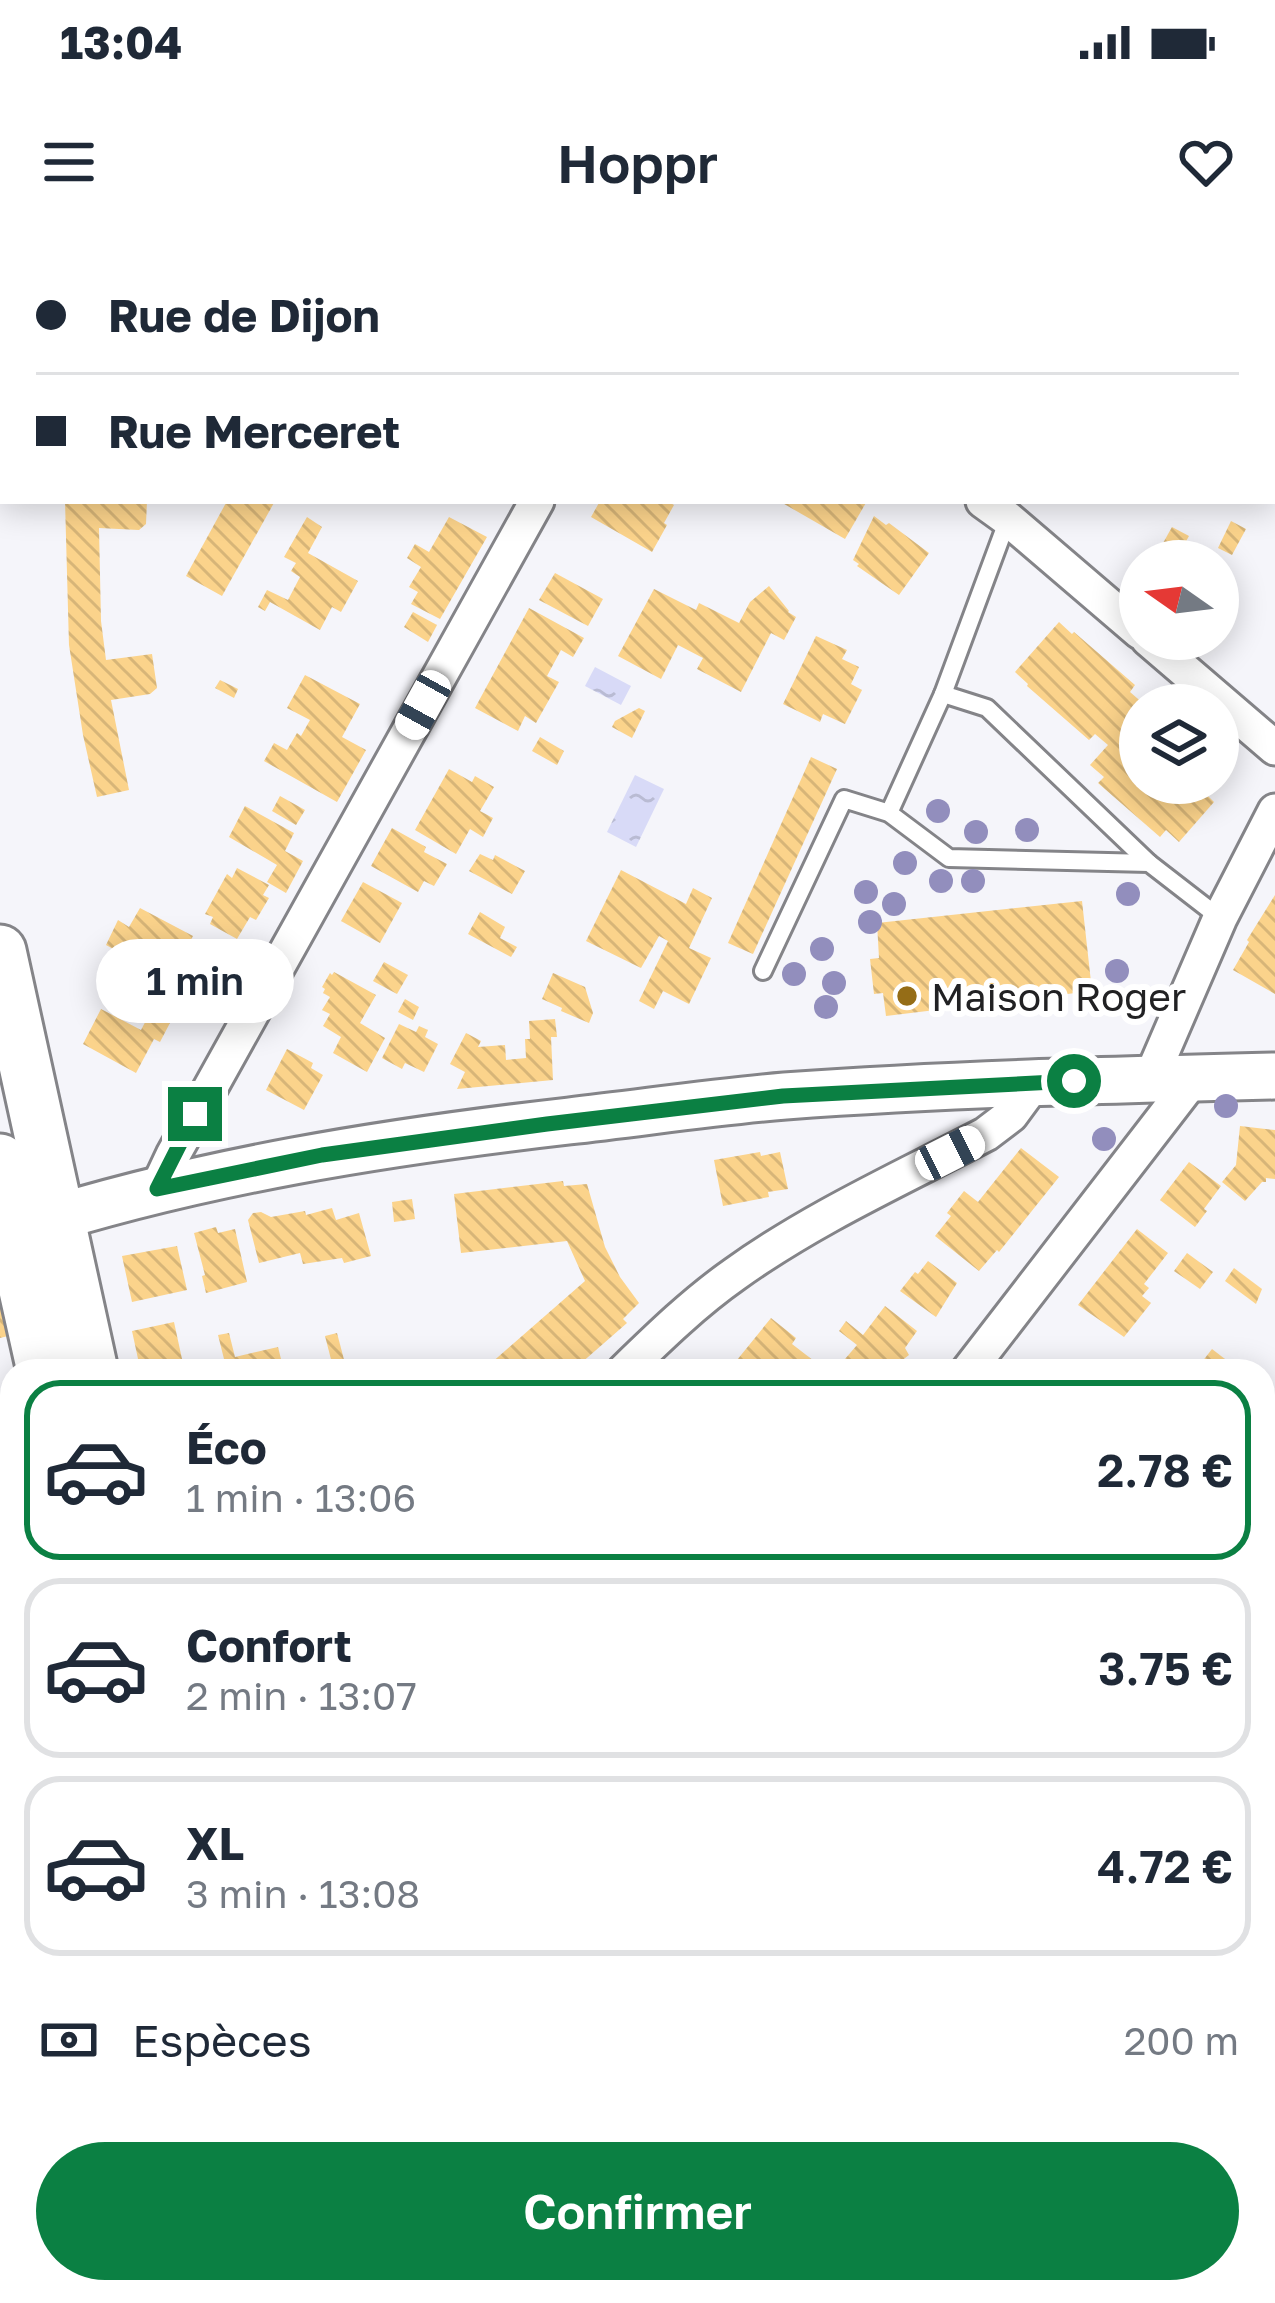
<!DOCTYPE html>
<html lang="fr">
<meta charset="utf-8">
<style>
body{margin:0;font-family:"Golos Text",sans-serif;background:#f6f6f7;color:#1f2937;height:100vh;display:flex;flex-direction:column;font-size:45px;white-space:nowrap}
*{box-sizing:border-box;margin:0}
p{font-size:39px;color:#747a83}
.icon{flex:none;width:66px;height:66px;fill:none;stroke:currentColor;stroke-width:2;stroke-linecap:round;stroke-linejoin:round}
.map{position:relative;flex:1;overflow:hidden}
.drawer{position:absolute;left:0px;top:1119px;width:1275px;height:945px;display:flex;flex-direction:column;background:#fff;border-radius:36px 36px 0 0;box-shadow:0 6px 30px #0003}
.drawer>*{flex:none}
.guide{position:absolute;left:0px;top:0px;width:1275px;height:264px;box-shadow:0 6px 30px #0003;display:grid;align-content:center;height:264px;padding:0 36px;background:#fff}
.needle{width:78px;rotate:284deg}
.controls{position:absolute;left:1119px;top:300px;display:grid;gap:24px}
.controls a{display:grid;place-items:center;width:120px;height:120px;border-radius:50%;background:#fff;box-shadow:0 6px 30px #0003;font-size:60px}
.end{position:absolute;width:54px;height:54px;margin:-27px;border:15px solid #0b8043;background:#fff;box-shadow:0 0 0 6px #fff}
.from{border-radius:50%}
.bubble{position:absolute;height:84px;border-radius:42px;background:#fff;box-shadow:0 6px 30px #0003;font-size:39px;font-weight:600;line-height:84px;text-align:center}
.car{position:absolute;width:36px;height:72px;margin:-36px -18px;border-radius:15px;box-shadow:0 0 9px 3px #0007;background:linear-gradient(#fff 24%,#345 0 40%,#fff 0 76%,#345 0 86%,#fff 0)}
.guide b{display:flex;align-items:center;gap:42px;height:114px;font-size:45px}
.guide b+b{border-top:3px solid #e0e1e3}
.guide i{width:30px;height:30px;background:#1f2937}
ul{padding:21px 0 0;list-style:none}
li{display:flex;align-items:center;gap:36px;height:180px;margin:0 24px 18px;padding:0 12px;border:6px solid #e0e1e3;border-radius:36px}
li div{flex:1}
li b{display:block;font-size:45px}
li em{font-style:normal;font-weight:600}
li.on{border-color:#0b8043}
li>.icon{width:108px;height:108px;stroke-width:1.5}
.pay{display:flex;align-items:center;gap:30px;height:132px;padding:0 36px;font-size:45px}
.pay p{margin-inline-start:auto}
.primary-button{display:flex;gap:24px;margin-top:auto;padding:24px 36px}
.primary-button a{flex:1;height:138px;border-radius:72px;background:#0b8043;color:#fff;font-size:48px;font-weight:600;line-height:138px;text-align:center}
.status{display:flex;justify-content:space-between;align-items:center;height:84px;padding:0 60px;background:#fff;direction:ltr}
.status svg{height:33px;fill:currentColor}
header{display:flex;justify-content:space-between;align-items:center;height:156px;padding:0 36px;background:#fff;font-size:54px;font-weight:600}
.map>svg:first-child{display:block}
.water{fill:url(#water-ripples)}
.building{fill:url(#building-back-hatch)}
.lines{fill:none;stroke-linecap:round;stroke-linejoin:round}
.lane-casing{stroke:#848488;stroke-width:22}
.street-casing{stroke:#848488;stroke-width:39}
.secondary-casing{stroke:#848488;stroke-width:51}
.primary-casing{stroke:#848488;stroke-width:57}
.lane{stroke:#fff;stroke-width:16}
.street{stroke:#fff;stroke-width:33}
.secondary{stroke:#fff;stroke-width:45}
.primary{stroke:#fff;stroke-width:51}
.tree{fill:#928ebd}
.route{stroke:#0b8043;stroke-width:15}
.poi-dot{fill:#956d17;stroke:#fff;stroke-width:4.5}
.labels{text-anchor:middle;dominant-baseline:central;stroke-width:12;stroke-linejoin:round;paint-order:stroke}
.poi-label{font-size:39px;fill:#212123;stroke:#fff;text-anchor:start}
</style>
<div class="status"><b>13:04</b><svg viewBox="0 0 49 12"><path d="M0 12V9h3v3zM5 12V6h3v6zM10 12V3h3v9zM15 12V0h3v12zM26 1h20v11H26zM47 4h2v5h-2z"/></svg></div>
<header><svg class="icon" aria-label="menu" viewBox="0 0 24 24"><path d="M4 6h16M4 12h16M4 18h16"/></svg>Hoppr<svg class="icon" aria-label="heart" viewBox="0 0 24 24"><path d="M12 20l-8-8c-3-5 5-10 8-4 3-6 11-1 8 4z"/></svg></header>
<div class="map">
<svg width="1275" height="2063" viewBox="0 0 1275 2063">
<defs>
<pattern id="water-ripples" width="26" height="14" patternUnits="userSpaceOnUse" patternTransform="scale(3)"><rect width="26" height="14" fill="#d8daf7"/><path d="M2 4q2-2 4 0t4 0M15 11q2-2 4 0t4 0" fill="none" stroke="#b9bbd3"/></pattern>
<pattern id="building-back-hatch" width="6" height="6" patternUnits="userSpaceOnUse" patternTransform="scale(3)"><rect width="6" height="6" fill="#fbd38b"/><path d="M-1 5l2 2M0 0l6 6M5-1l2 2" fill="none" stroke="#d7b578"/></pattern>
</defs>
<rect width="100%" height="100%" fill="#f5f5fa"/>
<g class="water">
<path d="M 595,427 L 631,446 L 621,465 L 585,446 Z"/>
<path d="M 635,535 L 664,549 L 636,607 L 607,592 Z"/>
</g>
<g class="building">
<path d="M 65,261 L 147,261 L 146,284 L 139,290 L 99,288 L 101,381 L 106,420 L 152,414 L 157,448 L 150,454 L 111,460 L 129,550 L 97,557 L 83,495 L 69,405 Z"/>
<path d="M 227,261 L 275,261 L 222,356 L 186,336 Z"/>
<path d="M 600,261 L 667,261 L 674,265 L 664,283 L 667,285 L 652,312 L 591,277 Z"/>
<path d="M 779,261 L 867,261 L 845,299 Z"/>
<path d="M 874,276 L 886,285 L 889,283 L 929,313 L 899,355 L 857,326 L 859,324 L 853,320 Z"/>
<path d="M 307,277 L 322,287 L 308,313 L 358,341 L 341,372 L 332,367 L 320,390 L 270,362 L 265,371 L 258,367 L 267,350 L 288,360 L 300,337 L 291,331 L 296,323 L 284,317 Z"/>
<path d="M 449,277 L 487,297 L 440,379 L 411,364 L 418,352 L 409,347 L 421,327 L 407,318 L 415,304 L 429,312 Z"/>
<path d="M 1231,281 L 1246,289 L 1232,315 L 1218,308 Z"/>
<path d="M 1172,287 L 1189,296 L 1175,321 L 1153,321 Z"/>
<path d="M 555,333 L 603,359 L 588,386 L 539,360 Z"/>
<path d="M 769,346 L 789,371 L 788,372 L 796,377 L 784,400 L 771,393 L 741,452 L 697,429 L 703,418 L 678,405 L 661,439 L 618,416 L 654,349 L 696,370 L 699,363 L 739,383 L 750,362 Z"/>
<path d="M 1218,350 L 1232,357 L 1218,384 Z"/>
<path d="M 529,368 L 584,398 L 573,417 L 561,410 L 547,436 L 559,442 L 536,483 L 525,476 L 518,491 L 475,468 Z"/>
<path d="M 413,372 L 437,385 L 428,402 L 404,387 Z"/>
<path d="M 1059,382 L 1072,394 L 1074,392 L 1135,445 L 1130,452 L 1145,465 L 1140,465 L 1125,485 L 1140,498 L 1140,543 L 1206,543 L 1201,549 L 1214,562 L 1179,602 L 1166,590 L 1160,597 L 1098,543 L 1104,537 L 1090,525 L 1108,505 L 1095,494 L 1089,500 L 1027,446 L 1028,444 L 1015,432 Z"/>
<path d="M 816,396 L 847,410 L 842,419 L 859,427 L 851,444 L 862,450 L 845,484 L 823,474 L 820,482 L 783,464 Z"/>
<path d="M 305,435 L 360,464 L 342,497 L 366,510 L 337,562 L 264,521 L 274,503 L 287,510 L 297,493 L 301,496 L 310,480 L 287,468 Z"/>
<path d="M 220,440 L 238,449 L 234,458 L 215,448 Z"/>
<path d="M 639,468 L 645,471 L 632,498 L 612,487 L 615,481 Z"/>
<path d="M 540,497 L 564,511 L 557,525 L 532,511 Z"/>
<path d="M 811,517 L 837,529 L 753,714 L 728,703 Z"/>
<path d="M 449,529 L 472,542 L 475,536 L 494,547 L 480,571 L 493,578 L 483,597 L 470,589 L 456,614 L 415,590 Z"/>
<path d="M 280,556 L 305,570 L 296,585 L 272,571 Z"/>
<path d="M 245,566 L 294,593 L 285,611 L 303,621 L 286,653 L 267,642 L 277,625 L 229,597 Z"/>
<path d="M 392,588 L 426,607 L 424,612 L 447,624 L 434,646 L 424,641 L 418,652 L 371,626 Z"/>
<path d="M 480,614 L 493,620 L 495,615 L 525,631 L 512,654 L 469,631 Z"/>
<path d="M 237,628 L 269,645 L 263,655 L 269,658 L 256,680 L 250,677 L 237,699 L 210,684 L 213,677 L 205,674 L 227,634 L 232,638 Z"/>
<path d="M 621,630 L 686,664 L 693,648 L 712,658 L 689,708 L 711,718 L 689,764 L 663,751 L 654,769 L 639,761 L 668,701 L 659,696 L 641,728 L 586,701 Z"/>
<path d="M 363,642 L 402,663 L 380,703 L 341,681 Z"/>
<path d="M 1275,655 L 1275,754 L 1233,730 L 1249,702 L 1247,700 Z"/>
<path d="M 1082,661 L 1092,751 L 886,776 L 883,753 L 874,754 L 870,719 L 879,718 L 877,683 Z"/>
<path d="M 140,668 L 193,696 L 168,744 L 115,716 L 117,711 L 106,705 L 118,680 L 129,687 Z"/>
<path d="M 480,672 L 505,687 L 500,698 L 517,707 L 511,717 L 468,694 Z"/>
<path d="M 384,722 L 408,735 L 397,754 L 373,741 Z"/>
<path d="M 334,732 L 376,755 L 360,783 L 385,798 L 367,832 L 333,813 L 341,797 L 323,786 L 330,774 L 322,770 L 330,757 L 323,753 L 325,749 L 322,747 L 330,733 L 332,735 Z"/>
<path d="M 553,733 L 585,747 L 593,773 L 589,783 L 561,771 L 562,768 L 542,759 Z"/>
<path d="M 405,759 L 419,767 L 413,780 L 398,772 Z"/>
<path d="M 101,769 L 141,790 L 151,771 L 171,781 L 160,802 L 154,799 L 136,833 L 83,804 Z"/>
<path d="M 555,779 L 557,797 L 551,797 L 553,840 L 457,849 L 465,832 L 450,824 L 466,793 L 481,801 L 478,807 L 505,805 L 506,820 L 526,818 L 525,799 L 530,799 L 529,781 Z"/>
<path d="M 399,784 L 416,792 L 419,786 L 428,790 L 425,797 L 438,804 L 424,832 L 405,823 L 402,829 L 382,818 Z"/>
<path d="M 287,809 L 313,823 L 311,828 L 323,835 L 304,870 L 266,850 Z"/>
<path d="M 1240,886 L 1275,890 L 1275,939 L 1266,938 L 1266,942 L 1262,942 L 1245,961 L 1222,942 L 1236,925 Z"/>
<path d="M 1021,908 L 1059,937 L 999,1012 L 997,1010 L 979,1031 L 935,996 L 951,976 L 947,973 L 964,951 L 978,962 Z"/>
<path d="M 760,912 L 761,916 L 780,912 L 788,949 L 768,952 L 769,957 L 723,966 L 714,920 Z"/>
<path d="M 1189,922 L 1221,946 L 1204,969 L 1207,971 L 1195,987 L 1160,960 Z"/>
<path d="M 563,941 L 564,946 L 587,944 L 605,1007 L 620,1037 L 639,1063 L 623,1079 L 627,1083 L 572,1131 L 482,1131 L 585,1041 L 567,1001 L 461,1013 L 454,954 Z"/>
<path d="M 412,959 L 415,979 L 394,982 L 392,962 Z"/>
<path d="M 332,968 L 336,980 L 359,973 L 371,1016 L 344,1023 L 342,1018 L 303,1024 L 300,1013 L 259,1023 L 248,980 L 253,973 L 261,972 L 271,977 L 305,971 L 306,975 Z"/>
<path d="M 216,987 L 218,993 L 235,989 L 247,1042 L 206,1053 L 202,1036 L 205,1035 L 194,993 Z"/>
<path d="M 1137,989 L 1168,1013 L 1144,1044 L 1149,1048 L 1142,1056 L 1151,1063 L 1124,1097 L 1078,1065 Z"/>
<path d="M 177,1006 L 187,1050 L 132,1062 L 122,1016 Z"/>
<path d="M 1187,1013 L 1213,1032 L 1200,1049 L 1174,1031 Z"/>
<path d="M 928,1021 L 957,1043 L 936,1077 L 900,1051 L 915,1032 L 918,1034 Z"/>
<path d="M 1234,1028 L 1262,1049 L 1256,1064 L 1225,1041 Z"/>
<path d="M 0,1060 L 5,1063 L 12,1095 L 0,1098 Z"/>
<path d="M 885,1066 L 917,1091 L 905,1108 L 909,1115 L 896,1125 L 893,1122 L 886,1131 L 845,1131 L 850,1124 L 845,1119 L 857,1105 L 839,1091 L 846,1081 L 863,1095 Z"/>
<path d="M 771,1078 L 796,1098 L 792,1104 L 814,1121 L 807,1131 L 750,1131 L 737,1120 Z"/>
<path d="M 174,1082 L 182,1119 L 140,1128 L 132,1091 Z"/>
<path d="M 229,1093 L 235,1117 L 278,1107 L 284,1131 L 227,1131 L 218,1095 Z"/>
<path d="M 337,1093 L 347,1131 L 334,1131 L 325,1096 Z"/>
<path d="M 1212,1109 L 1234,1126 L 1232,1131 L 1195,1131 Z"/>
<path d="M 8,1154 L 12,1179 L 0,1181 L 0,1156 Z"/>
<path d="M 6,1182 L 9,1194 L 12,1194 L 12,1295 L 0,1298 L 0,1183 Z"/>
<path d="M 1263,1272 L 1275,1281 L 1275,1325 L 1263,1316 Z"/>
<path d="M 11,1307 L 12,1326 L 0,1328 L 0,1310 Z"/>
<path d="M 1263,1351 L 1275,1360 L 1275,1405 L 1263,1422 Z"/>
<path d="M 1275,1581 L 1275,1630 L 1263,1618 L 1263,1593 Z"/>
<path d="M 1263,1624 L 1275,1636 L 1275,1672 L 1263,1684 Z"/>
<path d="M 12,1742 L 12,1773 L 0,1764 L 0,1756 Z"/>
<path d="M 1263,1838 L 1275,1851 L 1275,1893 L 1271,1889 L 1263,1897 Z"/>
<path d="M 1263,2038 L 1275,2051 L 1275,2063 L 1223,2063 L 1234,2052 L 1263,2052 Z"/>
<path d="M 99,2052 L 115,2052 L 113,2063 L 95,2063 Z"/>
<path d="M 368,2052 L 415,2052 L 417,2063 L 362,2063 L 360,2055 Z"/>
<path d="M 510,2052 L 558,2052 L 549,2063 L 526,2063 Z"/>
<path d="M 560,2052 L 584,2052 L 619,2063 L 576,2063 Z"/>
<path d="M 639,2052 L 712,2052 L 728,2063 L 655,2063 Z"/>
<path d="M 1131,2052 L 1150,2052 L 1140,2063 L 1127,2063 L 1124,2060 Z"/>
<path d="M 0,2054 L 32,2061 L 32,2063 L 0,2063 Z"/>
</g>
<g class="lines">
<g class="lane-casing">
<g id="lane">
<path d="M 943,454 L 987,468 L 1149,623"/>
<path d="M 889,573 L 943,454 L 1008,279"/>
<path d="M 763,731 L 844,559 L 889,573 L 949,618 L 1149,623 L 1220,678"/>
</g>
</g>
<g class="street-casing">
<g id="street">
<path d="M 946,0 L 952,3"/>
<path d="M 680,3 L 682,0"/>
<path d="M 1272,173 L 1275,174"/>
<path d="M 983,261 L 1008,279 L 1140,392"/>
<path d="M 1148,399 L 1275,508"/>
<path d="M 1150,840 L 1220,678 L 1275,571"/>
<path d="M 157,949 L 173,915 L 537,261"/>
<path d="M 624,1131 C 659,1097 695,1062 735,1034 C 813,978 902,938 986,894 L 1011,875 L 1036,841"/>
<path d="M 968,1131 L 1194,838"/>
<path d="M 0,1484 L 12,1480"/>
<path d="M 0,1969 L 12,1955"/>
<path d="M 1263,1976 L 1275,1988"/>
</g>
</g>
<g class="secondary-casing">
<g id="secondary">
<path d="M 26,987 C 202,931 385,902 569,881 C 641,873 713,862 785,856 C 948,844 1112,840 1275,836"/>
<path d="M 1263,1512 L 1275,1496"/>
<path d="M 877,2063 L 885,2052"/>
</g>
</g>
<g class="primary-casing">
<g id="primary">
<path d="M 0,711 L 92,1131"/>
<path d="M 0,920 L 12,992 L 43,1131"/>
<path d="M 264,2052 L 266,2063"/>
<path d="M 306,2052 L 308,2063"/>
</g>
</g>
<use href="#lane" class="lane"/>
<use href="#street" class="street"/>
<use href="#secondary" class="secondary"/>
<use href="#primary" class="primary"/>
</g>
<g class="tree">
<circle cx="938" cy="571" r="12"/>
<circle cx="1027" cy="590" r="12"/>
<circle cx="976" cy="592" r="12"/>
<circle cx="905" cy="623" r="12"/>
<circle cx="941" cy="641" r="12"/>
<circle cx="973" cy="641" r="12"/>
<circle cx="866" cy="652" r="12"/>
<circle cx="1128" cy="654" r="12"/>
<circle cx="894" cy="664" r="12"/>
<circle cx="870" cy="682" r="12"/>
<circle cx="822" cy="709" r="12"/>
<circle cx="1117" cy="731" r="12"/>
<circle cx="794" cy="734" r="12"/>
<circle cx="834" cy="743" r="12"/>
<circle cx="826" cy="767" r="12"/>
<circle cx="1226" cy="866" r="12"/>
<circle cx="1104" cy="899" r="12"/>
</g>
<g class="lines">
<path class="route" d="M 195,874 L 157,949 L 322,915 L 547,884 L 783,856 L 1074,841"/>
</g>
<circle class="poi-dot" cx="907" cy="756" r="12"/>
<g class="labels">
<g class="poi-label">
<text x="931" y="756">Maison Roger</text>
</g>
</g>
</svg>
<div class="controls">
<a><svg class="needle" viewBox="-14 -14 28 28"><path d="M0-13l5 13h-10z" fill="#e53935"/><path d="M0 13l5-13h-10z" fill="#747a83"/></svg></a>
<a><svg class="icon" aria-label="layers" viewBox="0 0 24 24"><path d="M12 4l9 5-9 5-9-5zM3 14l9 5 9-5"/></svg></a>
</div>
<i class="end from" style="left:1074px;top:841px"></i>
<i class="end" style="left:195px;top:874px"></i>
<div class="bubble" style="left:96px;top:699px;width:198px">1 min</div>
<i class="car" style="left:423px;top:465px;rotate:209deg"></i>
<i class="car" style="left:950px;top:913px;rotate:63deg"></i>
<div class="guide">
<b><i class="from"></i>Rue de Dijon</b>
<b><i></i>Rue Merceret</b>
</div>
<section class="drawer">
<ul>
<li class="on"><svg class="icon" aria-label="car" viewBox="0 0 24 24"><path d="M5 17H2v-5l4-1 3-4h7l3 4 3 1v5h-3M9 17h6M6 11h13"/><circle cx="7" cy="17" r="2"/><circle cx="17" cy="17" r="2"/></svg><div><b>Éco</b><p>1 min · 13:06</p></div><em>2.78 €</em></li>
<li><svg class="icon" aria-label="car" viewBox="0 0 24 24"><path d="M5 17H2v-5l4-1 3-4h7l3 4 3 1v5h-3M9 17h6M6 11h13"/><circle cx="7" cy="17" r="2"/><circle cx="17" cy="17" r="2"/></svg><div><b>Confort</b><p>2 min · 13:07</p></div><em>3.75 €</em></li>
<li><svg class="icon" aria-label="car" viewBox="0 0 24 24"><path d="M5 17H2v-5l4-1 3-4h7l3 4 3 1v5h-3M9 17h6M6 11h13"/><circle cx="7" cy="17" r="2"/><circle cx="17" cy="17" r="2"/></svg><div><b>XL</b><p>3 min · 13:08</p></div><em>4.72 €</em></li>
</ul>
<div class="pay"><svg class="icon" aria-label="cash" viewBox="0 0 24 24"><path d="M3 7h18v10H3z"/><circle cx="12" cy="12" r="2"/></svg>Espèces<p>200 m</p></div>
<div class="primary-button"><a>Confirmer</a></div>
</section>
</div>
